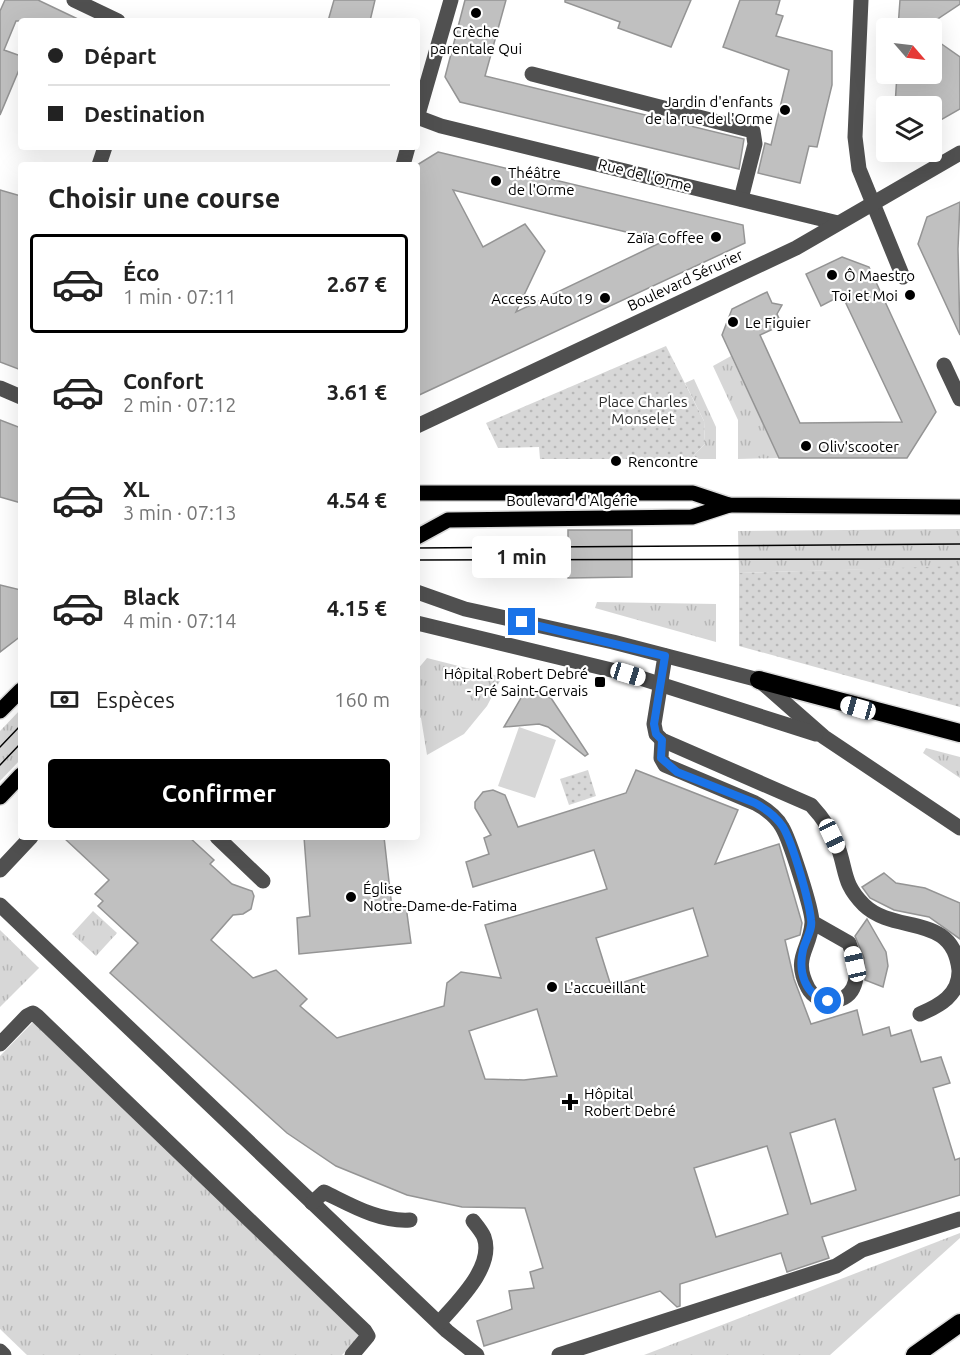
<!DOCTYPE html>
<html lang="fr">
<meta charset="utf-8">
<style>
body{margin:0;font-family:Ubuntu,sans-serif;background:#f2f2f2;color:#222;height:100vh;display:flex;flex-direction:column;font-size:22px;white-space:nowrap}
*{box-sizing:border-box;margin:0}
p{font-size:20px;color:#767676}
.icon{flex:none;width:33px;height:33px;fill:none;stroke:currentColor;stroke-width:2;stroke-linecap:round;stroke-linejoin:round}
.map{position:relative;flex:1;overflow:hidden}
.sheet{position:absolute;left:18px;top:162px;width:402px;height:678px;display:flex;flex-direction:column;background:#fff;border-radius:6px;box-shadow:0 6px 24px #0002}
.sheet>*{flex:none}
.guide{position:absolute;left:18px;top:18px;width:402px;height:132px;border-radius:6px;box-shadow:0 6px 24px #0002;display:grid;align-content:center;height:132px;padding:0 30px;background:#fff}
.needle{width:39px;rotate:118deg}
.tools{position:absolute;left:876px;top:18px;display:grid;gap:12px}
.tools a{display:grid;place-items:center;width:66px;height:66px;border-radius:6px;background:#fff;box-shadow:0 6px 24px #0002;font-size:30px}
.end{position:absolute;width:27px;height:27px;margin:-14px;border:8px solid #1a73e8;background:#fff;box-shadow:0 0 0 3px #fff}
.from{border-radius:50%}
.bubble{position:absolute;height:42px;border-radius:6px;background:#fff;box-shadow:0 6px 24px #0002;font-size:20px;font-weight:600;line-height:42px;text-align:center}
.car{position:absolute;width:18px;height:36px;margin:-18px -9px;border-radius:8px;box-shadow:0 0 4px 2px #0007;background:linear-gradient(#fff 24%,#345 0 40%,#fff 0 76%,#345 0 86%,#fff 0)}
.guide b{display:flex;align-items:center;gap:21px;height:57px;font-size:22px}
.guide b+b{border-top:2px solid #e0e0e0}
.guide i{width:15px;height:15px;background:#222}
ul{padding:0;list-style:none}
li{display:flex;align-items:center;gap:18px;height:99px;margin:0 12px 9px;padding:0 18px;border:3px solid transparent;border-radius:6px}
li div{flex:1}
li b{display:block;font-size:22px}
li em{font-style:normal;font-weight:600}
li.current{border-color:#000}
li>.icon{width:54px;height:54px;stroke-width:1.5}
h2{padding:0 30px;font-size:27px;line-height:72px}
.pay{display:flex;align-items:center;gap:15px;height:66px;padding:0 30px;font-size:22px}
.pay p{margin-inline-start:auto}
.button{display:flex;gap:12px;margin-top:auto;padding:12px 30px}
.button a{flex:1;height:69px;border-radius:6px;background:#000;color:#fff;font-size:24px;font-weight:600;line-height:69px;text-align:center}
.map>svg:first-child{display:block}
.grass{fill:url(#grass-tufts)}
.park{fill:url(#park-dots)}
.pitch{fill:#d7d7d7}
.building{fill:#c0c0c0;stroke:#949494;stroke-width:1.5;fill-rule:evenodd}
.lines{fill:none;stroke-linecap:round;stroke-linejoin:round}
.major-casing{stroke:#dbdbdb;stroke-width:18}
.highway-casing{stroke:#dbdbdb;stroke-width:21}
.minor{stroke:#505050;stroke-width:15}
.major{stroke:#000;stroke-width:15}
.highway{stroke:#000;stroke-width:18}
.tram{stroke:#000;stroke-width:1.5}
.route{stroke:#1a73e8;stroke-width:8}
.poi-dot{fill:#000;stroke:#fff;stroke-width:2}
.labels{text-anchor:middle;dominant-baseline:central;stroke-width:4.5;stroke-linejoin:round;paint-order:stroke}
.poi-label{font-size:15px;fill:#000;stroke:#fff;text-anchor:start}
.street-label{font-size:15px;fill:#000;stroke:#fff}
.park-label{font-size:15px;fill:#2e2e2e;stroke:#fff}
</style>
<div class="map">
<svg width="960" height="1355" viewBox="0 0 960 1355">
<defs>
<pattern id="grass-tufts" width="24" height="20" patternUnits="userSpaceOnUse" patternTransform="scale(1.5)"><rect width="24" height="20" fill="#d7d7d7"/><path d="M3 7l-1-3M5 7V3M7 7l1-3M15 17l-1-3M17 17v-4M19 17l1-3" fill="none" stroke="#b7b7b7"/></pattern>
<pattern id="park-dots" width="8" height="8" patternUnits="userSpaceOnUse" patternTransform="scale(1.5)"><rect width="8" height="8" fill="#d7d7d7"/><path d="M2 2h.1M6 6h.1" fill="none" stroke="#b7b7b7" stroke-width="1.8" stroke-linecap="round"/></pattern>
</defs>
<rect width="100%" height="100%" fill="#fff"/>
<g class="grass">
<path d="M 731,356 L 779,458 L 738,459 L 738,420 L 713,366 Z"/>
<path d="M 694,379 L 716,427 L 716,459 L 690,459 L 705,444 L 704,421 L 685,383 Z"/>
<path d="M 960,529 L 960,589 L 914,568 L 739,573 L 738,531 Z"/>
<path d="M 597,602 L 716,604 L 716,642 L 595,608 Z"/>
<path d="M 427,658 L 502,677 L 487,706 L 464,734 L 427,755 L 421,718 L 417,715 L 417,670 Z"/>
<path d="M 21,709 L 21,759 L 0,781 L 0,731 Z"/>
<path d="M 926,748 L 960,757 L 960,778 L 923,753 Z"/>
<path d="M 93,911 L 117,933 L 96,956 L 72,934 Z"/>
<path d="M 0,930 L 39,968 L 0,1007 Z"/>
<path d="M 33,1022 L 361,1336 L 342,1355 L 27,1355 L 0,1329 L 0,1056 Z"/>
<path d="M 960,1233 L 960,1238 L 830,1355 L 644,1355 Z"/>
</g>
<g class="park">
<path d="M 666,346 L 704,421 L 705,444 L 690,459 L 540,459 L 539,447 L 498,448 L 486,423 Z"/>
<path d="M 960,566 L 960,707 L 739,646 L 739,573 Z"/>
<path d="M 588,770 L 596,796 L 569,805 L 560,779 Z"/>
</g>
<path class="pitch" d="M 519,727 L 556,740 L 535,798 L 498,786 Z"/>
<g class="building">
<path d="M 5,0 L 38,0 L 82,21 L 16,21 L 4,50 L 21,56 L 21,65 L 0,115 L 0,11 Z"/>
<path d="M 334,0 L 375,0 L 370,21 L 328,21 Z"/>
<path d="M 465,0 L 506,0 L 485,76 L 744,139 L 739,169 L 460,102 L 445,77 Z"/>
<path d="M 565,0 L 691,0 L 671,47 L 618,28 L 620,22 L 565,2 Z"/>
<path d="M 740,0 L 780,0 L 776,14 L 783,16 L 776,36 L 832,51 L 832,85 L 817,147 L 809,146 L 800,183 L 758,173 L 765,143 L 771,145 L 789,70 L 723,47 Z"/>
<path d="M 900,0 L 960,0 L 960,4 L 924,28 L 898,28 Z"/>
<path d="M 933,38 L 960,57 L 960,109 L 932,125 L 932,106 L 895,106 L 897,74 L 932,74 Z"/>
<path d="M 438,152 L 743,225 L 745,243 L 417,396 L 417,165 ZM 453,190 L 555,215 L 664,241 L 516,312 L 545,251 L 525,224 L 483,247 Z"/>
<path d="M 0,190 L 21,196 L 21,370 L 0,362 Z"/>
<path d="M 960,202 L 958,249 L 960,335 L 918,244 L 927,217 Z"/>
<path d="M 842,257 L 869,267 L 936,412 L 907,458 L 779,458 L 722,335 L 732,309 L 767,292 L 772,303 L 782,305 L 777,314 L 782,325 L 760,335 L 800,423 L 902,422 L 842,295 L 821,306 L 806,274 Z"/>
<path d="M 0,420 L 21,428 L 21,503 L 0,497 Z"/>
<path d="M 568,530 L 632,530 L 632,577 L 568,578 Z"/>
<path d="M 0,585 L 21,590 L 21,636 L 0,652 Z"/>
<path d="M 525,691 L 551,698 L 588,754 L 585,756 L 548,727 L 539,724 L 504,727 Z"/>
<path d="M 636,770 L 738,810 L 715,864 L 779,844 L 802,923 L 800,935 L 785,940 L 794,979 L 811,1024 L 857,1010 L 863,1035 L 889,1027 L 891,1036 L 911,1030 L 921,1062 L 941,1057 L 950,1083 L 933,1088 L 955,1160 L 960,1158 L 960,1195 L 822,1237 L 829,1258 L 787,1272 L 781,1253 L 680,1284 L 680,1306 L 677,1307 L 660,1291 L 484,1346 L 477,1321 L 512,1309 L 509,1291 L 534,1288 L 530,1272 L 543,1268 L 525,1208 L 462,1207 L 407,1195 L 336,1166 L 287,1133 L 110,973 L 138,943 L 98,906 L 103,901 L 95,894 L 109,880 L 63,837 L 189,837 L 214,860 L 210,864 L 232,884 L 252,891 L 254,896 L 251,909 L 243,914 L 233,915 L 211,940 L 253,978 L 276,970 L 307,999 L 300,1006 L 337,1038 L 444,1006 L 447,983 L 461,972 L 501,978 L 485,925 L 607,889 L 594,850 L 473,887 L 466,862 L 489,854 L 484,838 L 491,835 L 475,808 L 475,802 L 483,792 L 493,790 L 505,795 L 518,827 L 626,793 ZM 693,908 L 708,956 L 611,986 L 596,938 ZM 537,1009 L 557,1076 L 524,1080 L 485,1079 L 469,1031 ZM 835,1119 L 856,1190 L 811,1204 L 790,1133 ZM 767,1146 L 788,1214 L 716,1237 L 694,1168 Z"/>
<path d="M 304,837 L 384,837 L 392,908 L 406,906 L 411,943 L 299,954 L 297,918 L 310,916 Z"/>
<path d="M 884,873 L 896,883 L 925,888 L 960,903 L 960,939 L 929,917 L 894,910 L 870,898 L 862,887 Z"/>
<path d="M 867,919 L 886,952 L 888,966 L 883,987 L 865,980 L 864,958 L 855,936 Z"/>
</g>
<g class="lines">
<g class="major-casing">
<g id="major">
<path d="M 417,493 L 693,493 L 729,505 L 960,507"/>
<path d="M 417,537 L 448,520 L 692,517 L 729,505"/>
<path d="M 0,711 L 21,690"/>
<path d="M 0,797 L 21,775"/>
</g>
</g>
<g class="highway-casing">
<g id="highway">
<path d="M 759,680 L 960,733"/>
<path d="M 915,1355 L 960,1323"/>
</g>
</g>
<g class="minor">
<path d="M 74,0 L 118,21"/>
<path d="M 861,0 L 855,137 L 859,169 L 903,277"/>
<path d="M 532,74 L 753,131 L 755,144 L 741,199"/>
<path d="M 417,117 L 441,126 L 838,223"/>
<path d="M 417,118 L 451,0"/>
<path d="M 99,165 L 105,147"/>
<path d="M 403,165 L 408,147"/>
<path d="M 944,365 L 960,399"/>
<path d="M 0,388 L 21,397"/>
<path d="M 417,426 L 796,248 L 960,153"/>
<path d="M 417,592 L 465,609 L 613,642 L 759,680 L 824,737 L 960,828"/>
<path d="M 417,623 L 628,674 L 816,734"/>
<path d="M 665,656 L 654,724 L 656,734 L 662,740 L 811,805 C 823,818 832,831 838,847 C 847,873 843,884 864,905 C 895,935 953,912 959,970 C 960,995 939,1006 920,1014"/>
<path d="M 662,740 L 661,758 L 665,765 L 755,803 C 766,809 776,816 782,827 C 789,838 813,911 812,923 C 810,950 792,957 808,988 C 817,1005 845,1005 853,988 C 860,974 854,957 849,943 L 812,922"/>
<path d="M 217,837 L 263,881"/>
<path d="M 0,870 L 31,837"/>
<path d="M 0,905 L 447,1331 L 477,1355"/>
<path d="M 0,1044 L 27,1016 L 33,1013 L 37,1016 L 365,1331 L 368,1336 L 352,1355"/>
<path d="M 312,1203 L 324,1192 C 351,1205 379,1222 410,1220"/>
<path d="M 439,1323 C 456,1303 495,1267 484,1237 C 482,1232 477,1226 473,1221"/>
<path d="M 0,1351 L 4,1355"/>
<path d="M 559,1355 L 836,1266 L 862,1250 L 960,1219"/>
</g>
<use href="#major" class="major"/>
<use href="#highway" class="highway"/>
<g class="tram">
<path d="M 417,548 L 960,544"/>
<path d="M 417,560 L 960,559"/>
<path d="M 0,747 L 21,725"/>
<path d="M 0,765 L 21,743"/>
</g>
</g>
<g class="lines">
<path class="route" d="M 522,622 L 665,656 L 654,724 L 656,734 L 662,740 L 661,758 L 677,772 L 755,803 C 766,809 776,816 783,827 C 793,844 809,900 811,920 C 813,929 805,941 803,950 C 798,972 805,996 828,1001"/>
</g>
<g class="poi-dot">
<circle cx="476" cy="13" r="6"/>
<circle cx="785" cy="110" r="6"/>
<circle cx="496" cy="181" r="6"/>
<circle cx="716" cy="237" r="6"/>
<circle cx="832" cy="275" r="6"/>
<circle cx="910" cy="295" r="6"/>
<circle cx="605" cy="298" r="6"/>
<circle cx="733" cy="322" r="6"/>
<circle cx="806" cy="446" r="6"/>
<circle cx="616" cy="461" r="6"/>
<rect x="594" y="676" width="12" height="12" rx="3"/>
<circle cx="351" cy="897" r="6"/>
<circle cx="552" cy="987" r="6"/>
<path d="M567 1093h6v6h6v6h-6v6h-6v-6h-6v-6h6z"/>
</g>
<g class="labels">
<g class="poi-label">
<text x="476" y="31" text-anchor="middle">Crèche<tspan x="476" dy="17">parentale Qui</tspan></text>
<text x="773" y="101" text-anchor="end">Jardin d'enfants<tspan x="773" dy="17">de la rue de l'Orme</tspan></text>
<text x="508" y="172">Théâtre<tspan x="508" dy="17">de l'Orme</tspan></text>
<text x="704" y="237" text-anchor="end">Zaïa Coffee</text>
<text x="844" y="275">Ô Maestro</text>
<text x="898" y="295" text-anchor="end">Toi et Moi</text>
<text x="593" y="298" text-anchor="end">Access Auto 19</text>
<text x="745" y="322">Le Figuier</text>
<text x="818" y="446">Oliv'scooter</text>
<text x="628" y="461">Rencontre</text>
<text x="588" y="673" text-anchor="end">Hôpital Robert Debré<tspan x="588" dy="17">- Pré Saint-Gervais</tspan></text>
<text x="363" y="888">Église<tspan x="363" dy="17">Notre-Dame-de-Fatima</tspan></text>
<text x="564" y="987">L'accueillant</text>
<text x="584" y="1093">Hôpital<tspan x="584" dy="17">Robert Debré</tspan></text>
</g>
<g class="street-label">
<text transform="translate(645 175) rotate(14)">Rue de l'Orme</text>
<text transform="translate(685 280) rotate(-25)">Boulevard Sérurier</text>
<text x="572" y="500">Boulevard d'Algérie</text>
</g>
<g class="park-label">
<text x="643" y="401">Place Charles<tspan x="643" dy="17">Monselet</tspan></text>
</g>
</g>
</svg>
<div class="tools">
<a><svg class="needle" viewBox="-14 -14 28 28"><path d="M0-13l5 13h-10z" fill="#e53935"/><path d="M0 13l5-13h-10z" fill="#767676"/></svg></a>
<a><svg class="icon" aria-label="layers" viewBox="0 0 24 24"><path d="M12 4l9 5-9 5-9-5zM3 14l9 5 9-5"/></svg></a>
</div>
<i class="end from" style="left:828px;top:1001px"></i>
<i class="end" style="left:522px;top:622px"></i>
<div class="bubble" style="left:472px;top:536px;width:99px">1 min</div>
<i class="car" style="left:628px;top:674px;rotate:107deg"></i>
<i class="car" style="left:858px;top:708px;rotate:286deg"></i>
<i class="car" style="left:832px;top:836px;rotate:155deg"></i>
<i class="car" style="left:855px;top:964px;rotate:347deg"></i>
<div class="guide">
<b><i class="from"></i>Départ</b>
<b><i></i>Destination</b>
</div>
<section class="sheet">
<h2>Choisir une course</h2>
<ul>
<li class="current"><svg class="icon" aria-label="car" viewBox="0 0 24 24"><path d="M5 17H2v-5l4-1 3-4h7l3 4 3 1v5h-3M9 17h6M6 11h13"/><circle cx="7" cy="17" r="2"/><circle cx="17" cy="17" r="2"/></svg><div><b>Éco</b><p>1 min · 07:11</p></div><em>2.67 €</em></li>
<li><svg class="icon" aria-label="car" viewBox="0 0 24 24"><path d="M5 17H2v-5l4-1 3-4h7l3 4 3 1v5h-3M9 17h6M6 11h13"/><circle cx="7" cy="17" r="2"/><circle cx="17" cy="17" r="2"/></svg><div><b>Confort</b><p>2 min · 07:12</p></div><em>3.61 €</em></li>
<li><svg class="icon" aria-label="car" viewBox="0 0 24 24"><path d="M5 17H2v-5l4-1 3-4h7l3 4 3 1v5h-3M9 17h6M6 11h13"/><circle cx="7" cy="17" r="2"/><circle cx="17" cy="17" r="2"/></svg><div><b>XL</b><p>3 min · 07:13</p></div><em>4.54 €</em></li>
<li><svg class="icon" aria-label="car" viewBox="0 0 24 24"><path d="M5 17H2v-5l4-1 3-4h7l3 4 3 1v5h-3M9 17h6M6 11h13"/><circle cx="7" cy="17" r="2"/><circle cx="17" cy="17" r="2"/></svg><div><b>Black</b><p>4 min · 07:14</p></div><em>4.15 €</em></li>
</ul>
<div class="pay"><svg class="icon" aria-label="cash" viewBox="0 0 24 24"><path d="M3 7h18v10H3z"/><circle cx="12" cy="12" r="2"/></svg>Espèces<p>160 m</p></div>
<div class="button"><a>Confirmer</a></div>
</section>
</div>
